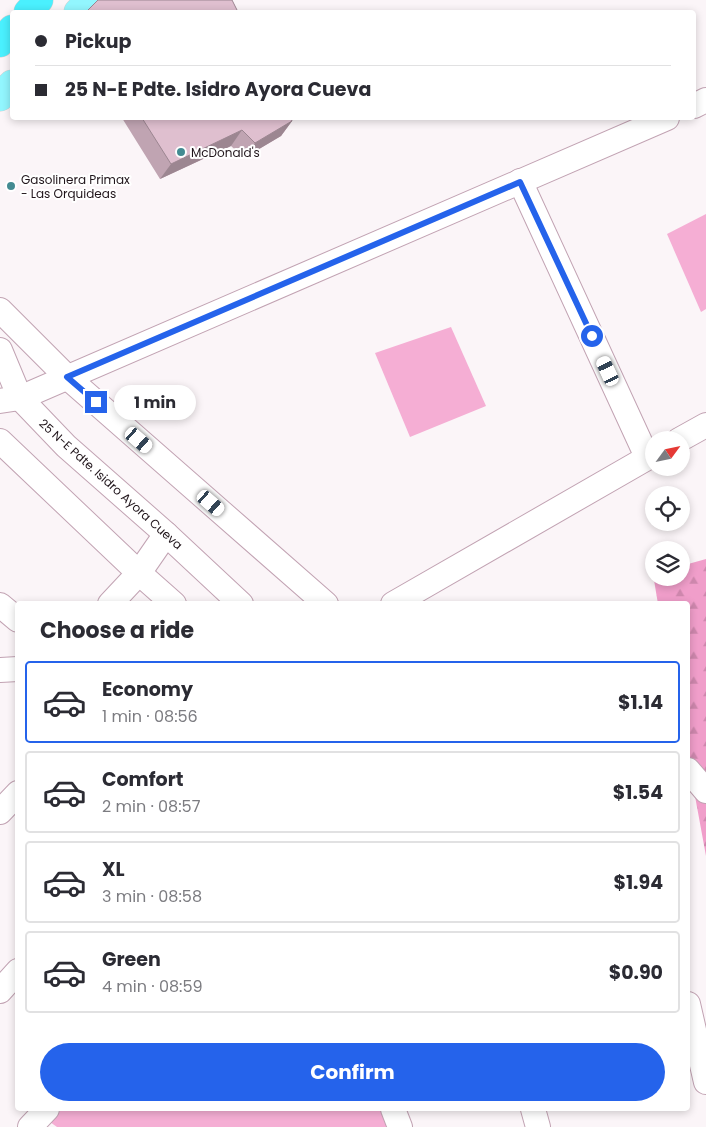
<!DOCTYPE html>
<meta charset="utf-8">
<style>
body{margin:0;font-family:Poppins,sans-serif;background:#f7f7f7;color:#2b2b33;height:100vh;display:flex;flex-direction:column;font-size:19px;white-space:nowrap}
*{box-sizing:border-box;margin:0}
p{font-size:16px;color:#7c7c81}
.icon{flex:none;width:28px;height:28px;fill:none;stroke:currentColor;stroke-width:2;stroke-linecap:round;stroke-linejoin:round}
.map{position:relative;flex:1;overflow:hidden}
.sheet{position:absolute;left:15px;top:601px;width:675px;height:510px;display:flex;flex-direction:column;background:#fff;border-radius:5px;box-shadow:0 2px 8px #0003}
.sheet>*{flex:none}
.hud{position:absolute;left:10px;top:10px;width:686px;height:110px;border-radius:5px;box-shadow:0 2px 8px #0003;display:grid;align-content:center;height:110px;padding:0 25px;background:#fff}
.needle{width:32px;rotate:57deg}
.buttons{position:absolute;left:645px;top:431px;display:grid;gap:10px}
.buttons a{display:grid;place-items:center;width:45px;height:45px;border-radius:50%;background:#fff;box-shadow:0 2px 8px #0003;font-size:25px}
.end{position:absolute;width:22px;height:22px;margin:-11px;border:6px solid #2563eb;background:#fff;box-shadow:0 0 0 2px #fff}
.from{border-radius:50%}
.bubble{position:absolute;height:35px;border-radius:18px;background:#fff;box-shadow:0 2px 8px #0003;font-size:16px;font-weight:700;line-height:35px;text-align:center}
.car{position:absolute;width:15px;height:30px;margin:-15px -8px;border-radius:6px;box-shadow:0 0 4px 1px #0007;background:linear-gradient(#fff 24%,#345 0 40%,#fff 0 76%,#345 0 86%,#fff 0)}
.hud b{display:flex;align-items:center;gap:18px;height:48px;font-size:19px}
.hud b+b{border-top:1px solid #e1e1e2}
.hud i{width:12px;height:12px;background:#2b2b33}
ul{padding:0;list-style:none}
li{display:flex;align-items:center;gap:15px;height:82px;margin:0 10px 8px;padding:0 15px;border:2px solid #e1e1e2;border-radius:5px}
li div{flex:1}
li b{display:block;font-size:19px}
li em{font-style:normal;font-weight:700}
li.on{border-color:#2563eb}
li>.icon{width:45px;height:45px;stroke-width:1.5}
h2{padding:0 25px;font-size:22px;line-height:60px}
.primary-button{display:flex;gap:10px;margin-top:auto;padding:10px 25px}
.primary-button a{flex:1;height:58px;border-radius:30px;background:#2563eb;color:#fff;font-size:20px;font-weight:700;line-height:58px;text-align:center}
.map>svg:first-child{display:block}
.forest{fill:url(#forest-firs)}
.park{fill:#f5aed4}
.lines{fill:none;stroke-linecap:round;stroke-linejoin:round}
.minor-casing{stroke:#c2a3b3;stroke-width:26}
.major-casing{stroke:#d2d0d1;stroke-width:29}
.highway-casing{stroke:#d2d0d1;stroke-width:29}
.minor{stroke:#fff;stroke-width:24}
.major{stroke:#92f6fe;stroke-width:28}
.highway{stroke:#4af0fe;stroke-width:28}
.wall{fill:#c0a4b2}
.shaded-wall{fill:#9c8691}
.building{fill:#dfbfcf;stroke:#9c8691}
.route{stroke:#2563eb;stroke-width:6}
.poi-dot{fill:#438b92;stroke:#fff;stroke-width:2}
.labels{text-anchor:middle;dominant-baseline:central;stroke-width:4;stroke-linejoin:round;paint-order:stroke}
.poi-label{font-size:12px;fill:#20151b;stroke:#fff;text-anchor:start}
.street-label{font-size:12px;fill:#20151b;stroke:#fff}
</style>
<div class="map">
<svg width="706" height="1127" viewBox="0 0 706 1127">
<defs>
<pattern id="forest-firs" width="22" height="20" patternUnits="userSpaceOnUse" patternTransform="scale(1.25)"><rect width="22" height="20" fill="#f09eca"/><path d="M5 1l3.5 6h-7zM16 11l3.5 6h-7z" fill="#ce87ad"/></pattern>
</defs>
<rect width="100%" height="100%" fill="#fbf5f8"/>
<path class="forest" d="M 706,559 L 706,856 L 688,758 L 688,604 L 658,604 L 653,574 L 654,578 L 681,578 L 681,566 Z"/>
<g class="park">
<path d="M 706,214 L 706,309 L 701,312 L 667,234 Z"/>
<path d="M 451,327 L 486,406 L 410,437 L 375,353 Z"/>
<path d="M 62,1109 L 385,1109 L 391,1127 L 57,1127 L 50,1122 Z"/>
</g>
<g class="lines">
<g class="minor-casing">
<g id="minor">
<path d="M 694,106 L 706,100"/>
<path d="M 520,181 L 647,457"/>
<path d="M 0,310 L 67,377 L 326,604"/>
<path d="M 0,350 L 20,398 L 66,446 L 166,534 L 241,604"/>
<path d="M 0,401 L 20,398 L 667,118"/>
<path d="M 679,440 L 706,425"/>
<path d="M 0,441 L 139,573 L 174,604"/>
<path d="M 110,604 L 139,573 L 166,534"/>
<path d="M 393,604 L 654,454"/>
<path d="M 0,605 L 18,620"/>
<path d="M 0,670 L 18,669"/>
<path d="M 688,770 L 706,791"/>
<path d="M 0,812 L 18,793"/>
<path d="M 0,991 L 18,971"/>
<path d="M 688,1004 L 706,1082"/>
<path d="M 393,1109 L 400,1127"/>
<path d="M 533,1109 L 538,1127"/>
<path d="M 30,1127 L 47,1109"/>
</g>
</g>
<g class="major-casing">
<g id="major">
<path d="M 78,12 L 90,0"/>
<path d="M 0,97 L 12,84"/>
</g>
</g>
<g class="highway-casing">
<g id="highway">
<path d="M 28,12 L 39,0"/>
<path d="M 0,43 L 12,29"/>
</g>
</g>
<use href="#minor" class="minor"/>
<use href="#major" class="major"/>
<use href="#highway" class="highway"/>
</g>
<path class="wall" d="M 122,118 L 291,118 L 292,121 L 281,136 L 244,158 L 231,146 L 160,179 Z"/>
<g class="shaded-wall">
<path d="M 292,121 L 281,136 L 244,158 L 255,143 Z"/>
<path d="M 242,130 L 231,146 L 160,179 L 171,164 Z"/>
</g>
<g class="building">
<path d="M 98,0 L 232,0 L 238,12 L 86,12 Z"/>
<path d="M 142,118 L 291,118 L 292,121 L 255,143 L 242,130 L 171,164 Z"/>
</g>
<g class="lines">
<path class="route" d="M 96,402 L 67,377 L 520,182 L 592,336"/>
</g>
<g class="poi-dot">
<circle cx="181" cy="152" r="5"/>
<circle cx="11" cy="186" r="5"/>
</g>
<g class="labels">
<g class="poi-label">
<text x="191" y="152">McDonald's</text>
<text x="21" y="179">Gasolinera Primax<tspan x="21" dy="14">- Las Orquideas</tspan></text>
</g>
<g class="street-label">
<text transform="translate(111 484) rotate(42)">25 N-E Pdte. Isidro Ayora Cueva</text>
</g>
</g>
</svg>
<div class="buttons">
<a><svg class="needle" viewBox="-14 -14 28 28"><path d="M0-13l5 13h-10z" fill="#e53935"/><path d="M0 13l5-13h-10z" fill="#7c7c81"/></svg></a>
<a><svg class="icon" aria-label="locate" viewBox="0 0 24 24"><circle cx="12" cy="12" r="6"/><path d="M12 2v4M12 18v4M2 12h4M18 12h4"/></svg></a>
<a><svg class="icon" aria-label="layers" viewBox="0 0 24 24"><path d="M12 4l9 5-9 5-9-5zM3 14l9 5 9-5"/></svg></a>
</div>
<i class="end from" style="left:592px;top:336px"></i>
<i class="end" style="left:96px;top:402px"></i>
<div class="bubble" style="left:114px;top:385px;width:82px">1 min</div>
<i class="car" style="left:608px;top:371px;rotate:335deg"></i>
<i class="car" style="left:139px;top:440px;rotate:131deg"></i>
<i class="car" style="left:211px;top:503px;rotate:131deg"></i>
<div class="hud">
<b><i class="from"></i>Pickup</b>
<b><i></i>25 N-E Pdte. Isidro Ayora Cueva</b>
</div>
<section class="sheet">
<h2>Choose a ride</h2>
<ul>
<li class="on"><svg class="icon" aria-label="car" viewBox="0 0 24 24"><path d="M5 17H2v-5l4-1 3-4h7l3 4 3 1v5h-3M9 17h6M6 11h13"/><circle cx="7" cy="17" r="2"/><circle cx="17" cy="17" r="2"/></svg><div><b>Economy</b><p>1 min · 08:56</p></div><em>$1.14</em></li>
<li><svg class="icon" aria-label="car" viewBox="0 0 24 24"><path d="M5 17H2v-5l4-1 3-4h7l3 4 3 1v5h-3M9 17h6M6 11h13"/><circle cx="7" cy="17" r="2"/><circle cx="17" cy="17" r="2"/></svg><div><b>Comfort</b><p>2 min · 08:57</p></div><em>$1.54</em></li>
<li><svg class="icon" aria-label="car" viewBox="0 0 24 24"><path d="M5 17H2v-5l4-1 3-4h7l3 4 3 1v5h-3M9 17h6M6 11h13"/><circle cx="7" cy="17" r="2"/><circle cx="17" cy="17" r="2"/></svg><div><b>XL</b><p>3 min · 08:58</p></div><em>$1.94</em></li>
<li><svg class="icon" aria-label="car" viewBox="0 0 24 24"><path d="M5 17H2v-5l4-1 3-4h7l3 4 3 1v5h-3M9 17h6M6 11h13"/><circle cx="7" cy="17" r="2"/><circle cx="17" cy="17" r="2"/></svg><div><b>Green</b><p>4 min · 08:59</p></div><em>$0.90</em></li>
</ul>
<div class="primary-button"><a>Confirm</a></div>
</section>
</div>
